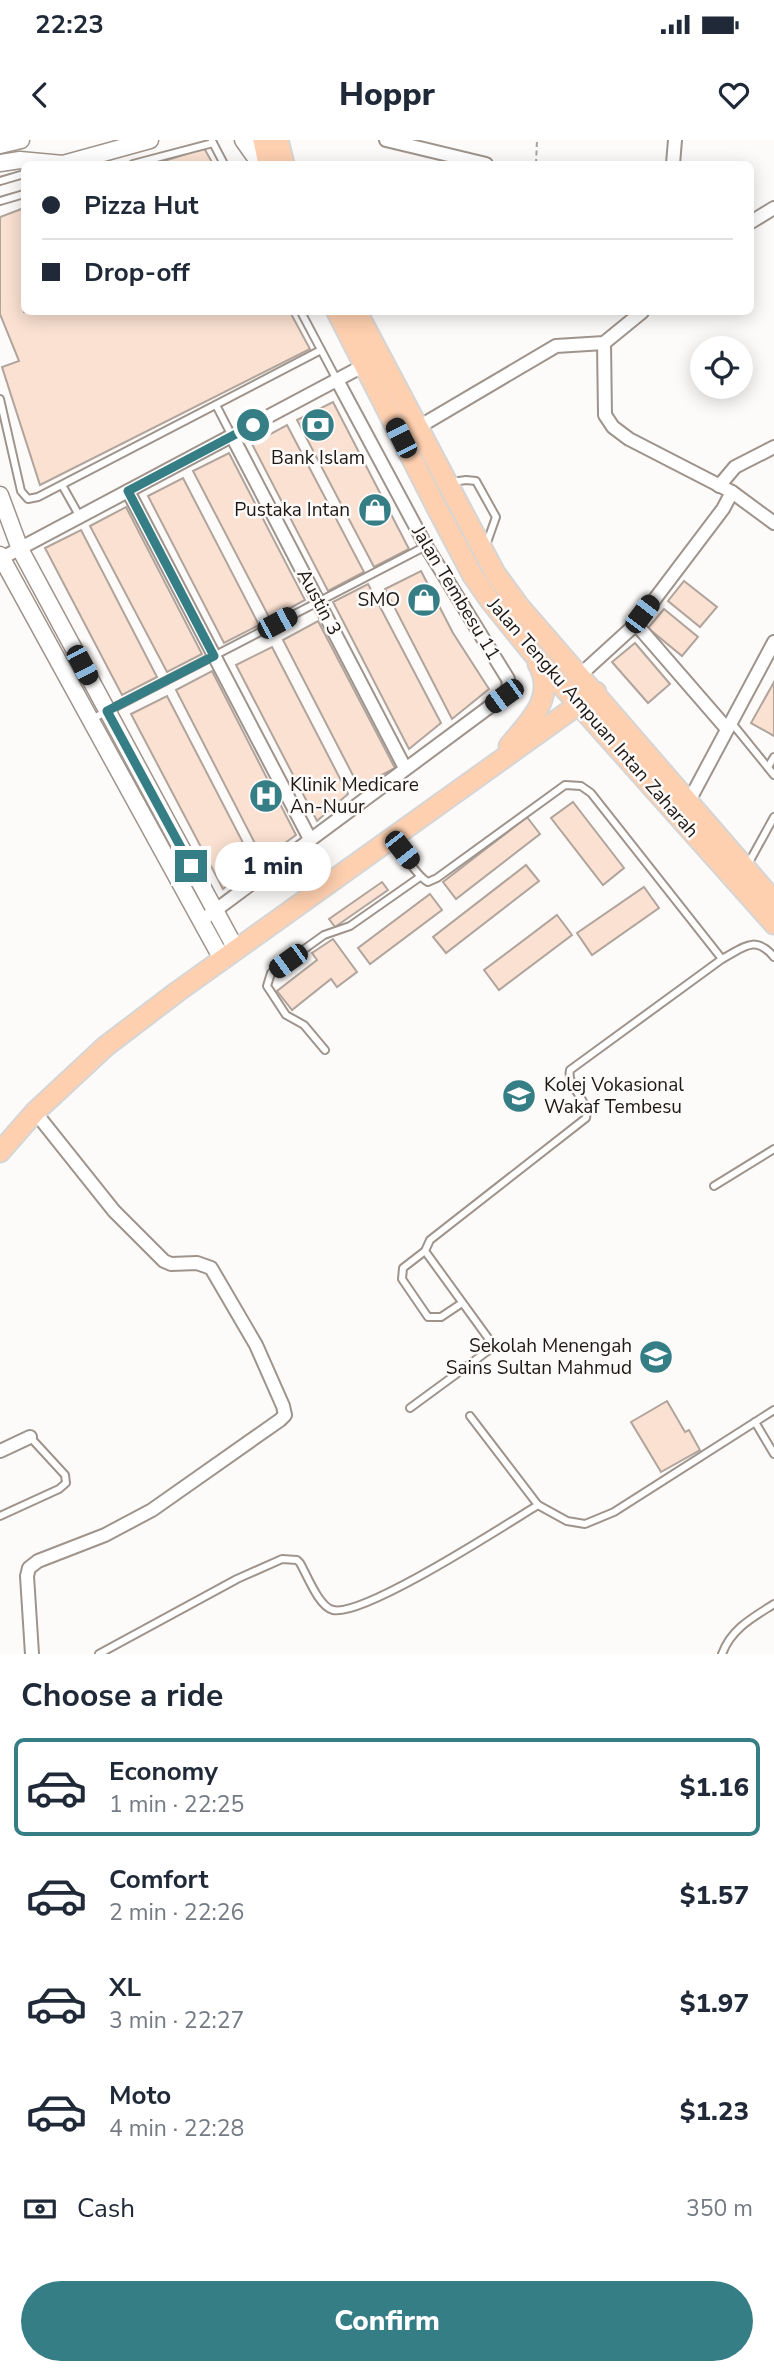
<!DOCTYPE html>
<meta charset="utf-8">
<style>
body{margin:0;font-family:"Nunito Sans",sans-serif;background:#f2f2f3;color:#1f2937;height:100vh;display:flex;flex-direction:column;font-size:26px;white-space:nowrap}
*{box-sizing:border-box;margin:0}
p{font-size:23px;color:#747a83}
.icon{flex:none;width:38px;height:38px;fill:none;stroke:currentColor;stroke-width:2;stroke-linecap:round;stroke-linejoin:round}
.map{position:relative;height:1514px;overflow:hidden}
.details{display:flex;flex-direction:column;background:#fff;flex:1}
.details>*{flex:none}
.hud{position:absolute;left:21px;top:21px;width:733px;height:154px;border-radius:10px;box-shadow:0 4px 18px #0003;display:grid;align-content:center;height:154px;padding:0 21px;background:#fff}
.controls{position:absolute;left:690px;top:196px;display:grid;gap:14px}
.controls a{display:grid;place-items:center;width:63px;height:63px;border-radius:50%;background:#fff;box-shadow:0 4px 18px #0003;font-size:35px}
.end{position:absolute;width:32px;height:32px;margin:-16px;border:9px solid #367e86;background:#fff;box-shadow:0 0 0 4px #fff}
.from{border-radius:50%}
.bubble{position:absolute;height:49px;border-radius:24px;background:#fff;box-shadow:0 4px 18px #0003;font-size:23px;font-weight:800;line-height:49px;text-align:center}
.car{position:absolute;width:21px;height:42px;margin:-21px -10px;border-radius:9px;box-shadow:0 0 5px 2px #0007;background:linear-gradient(#222 24%,#8ab4d8 0 40%,#222 0 76%,#8ab4d8 0 86%,#222 0)}
.hud b{display:flex;align-items:center;gap:24px;height:66px;font-size:26px}
.hud b+b{border-top:2px solid #e0e1e3}
.hud i{width:18px;height:18px;background:#1f2937}
ul{padding:0;list-style:none}
li{display:flex;align-items:center;gap:21px;height:98px;margin:0 14px 10px;padding:0 7px;border:4px solid transparent;border-radius:10px}
li div{flex:1}
li b{display:block;font-size:26px}
li em{font-style:normal;font-weight:800}
li.active{border-color:#367e86}
li>.icon{width:63px;height:63px;stroke-width:1.5}
h2{padding:0 21px;font-size:32px;line-height:84px}
.pay{display:flex;align-items:center;gap:18px;height:77px;padding:0 21px;font-size:26px}
.pay p{margin-inline-start:auto}
.action{display:flex;gap:14px;margin-top:auto;padding:14px 21px}
.action a{flex:1;height:80px;border-radius:42px;background:#367e86;color:#fff;font-size:28px;font-weight:800;line-height:80px;text-align:center}
.status{display:flex;justify-content:space-between;align-items:center;height:49px;padding:0 35px;background:#fff;direction:ltr}
.status svg{height:19px;fill:currentColor}
header{display:flex;justify-content:space-between;align-items:center;height:91px;padding:0 21px;background:#fff;font-size:32px;font-weight:800}
.map>svg:first-child{display:block}
.building{fill:#fae1d1;stroke:#b0a49c;stroke-width:2}
.lines{fill:none;stroke-linecap:round;stroke-linejoin:round}
.service-casing{stroke:#9f948c;stroke-width:10}
.minor-casing{stroke:#9f948c;stroke-width:16}
.tertiary-casing{stroke:#9f948c;stroke-width:19}
.primary-casing{stroke:#d6d5d5;stroke-width:23}
.path{stroke:#a5a19f;stroke-width:2;stroke-dasharray:5 3.5;stroke-linecap:butt}
.service{stroke:#fff;stroke-width:6}
.minor{stroke:#fff;stroke-width:12}
.tertiary{stroke:#fff;stroke-width:16}
.primary{stroke:#fed0b0;stroke-width:19}
.route{stroke:#367e86;stroke-width:9}
.labels{text-anchor:middle;dominant-baseline:central;stroke-width:5;stroke-linejoin:round;paint-order:stroke}
.poi-label{font-size:19px;fill:#1d1816;stroke:#fdfbf9;text-anchor:end}
.street-label{font-size:19px;fill:#1d1816;stroke:#fdfbf9}
</style>
<div class="status"><b>22:23</b><svg viewBox="0 0 49 12"><path d="M0 12V9h3v3zM5 12V6h3v6zM10 12V3h3v9zM15 12V0h3v12zM26 1h20v11H26zM47 4h2v5h-2z"/></svg></div>
<header><svg class="icon" aria-label="back" viewBox="0 0 24 24"><path d="M15 5l-7 7 7 7"/></svg>Hoppr<svg class="icon" aria-label="heart" viewBox="0 0 24 24"><path d="M12 20l-8-8c-3-5 5-10 8-4 3-6 11-1 8 4z"/></svg></header>
<div class="map">
<svg width="774" height="1514" viewBox="0 0 774 1514">
<rect width="100%" height="100%" fill="#fdfbf9"/>
<g class="building">
<path d="M 204,8 L 213,24 L 155,24 L 195,11 Z"/>
<path d="M 24,68 L 24,172 L 290,172 L 310,209 L 40,345 L 2,227 L 19,221 L 0,174 L 0,77 Z"/>
<path d="M 333,262 L 409,409 L 374,427 L 297,280 Z"/>
<path d="M 287,285 L 364,432 L 328,451 L 252,304 Z"/>
<path d="M 229,313 L 305,460 L 270,479 L 193,331 Z"/>
<path d="M 183,338 L 259,485 L 224,503 L 148,356 Z"/>
<path d="M 126,367 L 202,514 L 167,532 L 90,386 Z"/>
<path d="M 81,390 L 157,537 L 122,555 L 45,408 Z"/>
<path d="M 421,431 L 453,493 L 489,549 L 452,579 L 385,449 Z"/>
<path d="M 684,441 L 717,467 L 700,487 L 668,461 Z"/>
<path d="M 368,444 L 441,583 L 409,609 L 333,462 Z"/>
<path d="M 664,469 L 698,497 L 682,516 L 648,488 Z"/>
<path d="M 318,481 L 395,628 L 359,647 L 283,500 Z"/>
<path d="M 635,503 L 670,544 L 648,563 L 612,522 Z"/>
<path d="M 272,507 L 348,654 L 317,681 L 236,525 Z"/>
<path d="M 212,531 L 296,695 L 263,719 L 176,550 Z"/>
<path d="M 774,542 L 774,596 L 751,583 Z"/>
<path d="M 167,556 L 254,724 L 223,749 L 131,574 Z"/>
<path d="M 573,662 L 624,728 L 603,745 L 551,678 Z"/>
<path d="M 527,677 L 540,694 L 456,759 L 443,742 Z"/>
<path d="M 526,725 L 539,741 L 446,813 L 433,797 Z"/>
<path d="M 382,742 L 388,750 L 335,787 L 329,779 Z"/>
<path d="M 644,747 L 659,768 L 592,815 L 577,793 Z"/>
<path d="M 430,754 L 442,770 L 370,824 L 358,808 Z"/>
<path d="M 557,775 L 572,795 L 499,850 L 484,830 Z"/>
<path d="M 333,799 L 357,832 L 337,847 L 331,839 L 292,870 L 277,851 L 317,820 L 312,813 Z"/>
<path d="M 667,1261 L 685,1292 L 689,1290 L 700,1310 L 661,1332 L 631,1282 Z"/>
</g>
<g class="lines">
<g class="service-casing">
<g id="service">
<path d="M 212,1 L 224,24"/>
<path d="M 133,24 L 213,3"/>
<path d="M 0,41 L 24,34"/>
<path d="M 0,61 L 24,54"/>
<path d="M 301,172 L 337,240"/>
<path d="M 0,259 L 21,351 L 28,359 L 38,357 L 321,210"/>
<path d="M 216,265 L 232,296"/>
<path d="M 452,342 L 466,340 L 476,341 L 496,377 L 485,408"/>
<path d="M 62,345 L 80,377"/>
<path d="M 92,579 L 426,406"/>
<path d="M 731,582 L 774,635"/>
<path d="M 768,627 L 774,617"/>
<path d="M 394,700 C 404,712 415,735 428,742 L 437,738 L 565,645 L 581,646 L 591,653 L 722,819 L 570,930 C 566,949 591,960 586,978 L 430,1100 L 425,1111 L 491,1202 L 489,1210 L 410,1268"/>
<path d="M 747,726 L 774,677"/>
<path d="M 722,819 C 743,808 755,794 774,817"/>
<path d="M 325,910 L 304,885 L 286,875 L 267,846 L 271,833 L 324,795 L 350,786 L 420,737"/>
<path d="M 714,1046 L 774,1009"/>
<path d="M 425,1111 L 403,1128 L 402,1139 L 428,1177 L 441,1177 L 462,1163"/>
<path d="M 470,1276 L 538,1365 L 567,1381 L 585,1384 L 614,1372 L 774,1270"/>
<path d="M 755,1282 L 774,1314"/>
<path d="M 0,1376 L 59,1349 L 66,1343 L 65,1335 L 30,1297"/>
<path d="M 99,1514 L 237,1439 L 282,1419 L 297,1420 L 300,1423 C 307,1435 319,1467 333,1470 C 364,1477 505,1385 538,1365"/>
<path d="M 722,1514 C 731,1489 752,1478 774,1464"/>
</g>
</g>
<g class="minor-casing">
<g id="minor">
<path d="M 386,0 L 486,24"/>
<path d="M 673,24 L 675,0"/>
<path d="M 751,82 L 774,68"/>
<path d="M 604,203 L 605,275 L 613,287 L 629,299 L 732,352 L 774,383"/>
<path d="M 417,288 L 556,206 L 604,203 L 642,172"/>
<path d="M 232,296 L 405,628"/>
<path d="M 719,346 L 735,327 L 774,307"/>
<path d="M 128,351 L 310,699"/>
<path d="M 2,418 L 363,226"/>
<path d="M 636,484 L 727,589"/>
<path d="M 580,535 L 636,484 L 723,369 L 732,352"/>
<path d="M 689,661 L 774,502"/>
<path d="M 201,781 L 504,556 L 509,546 L 508,539 L 426,406 L 337,240"/>
<path d="M 0,1311 L 30,1297"/>
<path d="M 32,1514 L 27,1436 L 29,1428 L 38,1421 L 105,1395 L 152,1370 L 280,1280 L 285,1275 L 283,1266 L 256,1205 L 211,1128 L 197,1123 L 171,1124 L 164,1121 L 114,1071 L 35,972"/>
</g>
</g>
<g class="tertiary-casing">
<g id="tertiary">
<path d="M 243,0 L 260,24"/>
<path d="M 0,5 L 21,0"/>
<path d="M 0,23 L 20,20 L 63,24 L 150,0"/>
<path d="M 0,355 L 20,409 L 237,811"/>
<path d="M 0,415 L 223,821"/>
</g>
</g>
<g class="primary-casing">
<g id="primary">
<path d="M 263,0 L 268,24"/>
<path d="M 278,0 L 284,24"/>
<path d="M 337,172 L 438,370 L 473,436 L 489,459 L 530,510 L 774,784"/>
<path d="M 357,172 L 495,433 L 519,466 L 774,761"/>
<path d="M 509,606 C 529,582 557,557 538,524"/>
<path d="M 0,1012 L 35,972 L 106,906 L 177,852 L 596,552"/>
</g>
</g>
<path class="path" d="M 536,24 L 537,0"/>
<use href="#service" class="service"/>
<use href="#minor" class="minor"/>
<use href="#tertiary" class="tertiary"/>
<use href="#primary" class="primary"/>
</g>
<g class="lines">
<path class="route" d="M 191,726 L 107,571 L 214,516 L 128,351 L 253,285"/>
</g>
<defs>
<g id="bank-disc" transform="scale(1.75)"><circle r="9.5" fill="#367e86" stroke="#fdfbf9"/><path d="M-6-4H6V4H-6ZM0-2.3a2.3 2.3 0 1 0 0 4.6a2.3 2.3 0 1 0 0-4.6Z" fill="#fff"/></g>
<g id="shop-disc" transform="scale(1.75)"><circle r="9.5" fill="#367e86" stroke="#fdfbf9"/><path d="M-5-2.5h2.3a2.7 3.5 0 0 1 5.4 0H5L5.5 6h-11ZM-1.5-2.5h3a1.5 2.3 0 0 0-3 0Z" fill="#fff"/></g>
<g id="hospital-disc" transform="scale(1.75)"><circle r="9.5" fill="#367e86" stroke="#fdfbf9"/><path d="M-5-5h3v3.5h4V-5h3V5h-3V1.5h-4V5h-3Z" fill="#fff"/></g>
<g id="school-disc" transform="scale(1.75)"><circle r="9.5" fill="#367e86" stroke="#fdfbf9"/><path d="M0-5L7-2L0 1L-7-2ZM-4 1L0 2.5L4 1V4Q0 6-4 4Z" fill="#fff"/></g>
</defs>
<g fill-rule="evenodd">
<use href="#bank-disc" x="318" y="285"/>
<use href="#shop-disc" x="375" y="370"/>
<use href="#shop-disc" x="424" y="460"/>
<use href="#hospital-disc" x="266" y="656"/>
<use href="#school-disc" x="519" y="956"/>
<use href="#school-disc" x="656" y="1217"/>
</g>
<g class="labels">
<g class="poi-label">
<text x="318" y="318" text-anchor="middle">Bank Islam</text>
<text x="350" y="370">Pustaka Intan</text>
<text x="400" y="460">SMO</text>
<text x="290" y="645" text-anchor="start">Klinik Medicare<tspan x="290" dy="22">An-Nuur</tspan></text>
<text x="544" y="945" text-anchor="start">Kolej Vokasional<tspan x="544" dy="22">Wakaf Tembesu</tspan></text>
<text x="632" y="1206">Sekolah Menengah<tspan x="632" dy="22">Sains Sultan Mahmud</tspan></text>
</g>
<g class="street-label">
<text transform="translate(456 453) rotate(59)">Jalan Tembesu 11</text>
<text transform="translate(319 462) rotate(62)">Austin 3</text>
<text transform="translate(593 578) rotate(49)">Jalan Tengku Ampuan Intan Zaharah</text>
</g>
</g>
</svg>
<div class="controls">
<a><svg class="icon" aria-label="locate" viewBox="0 0 24 24"><circle cx="12" cy="12" r="6"/><path d="M12 2v4M12 18v4M2 12h4M18 12h4"/></svg></a>
</div>
<i class="end from" style="left:253px;top:285px"></i>
<i class="end" style="left:191px;top:726px"></i>
<div class="bubble" style="left:215px;top:702px;width:116px">1 min</div>
<i class="car" style="left:401px;top:298px;rotate:333deg"></i>
<i class="car" style="left:642px;top:474px;rotate:37deg"></i>
<i class="car" style="left:277px;top:483px;rotate:62deg"></i>
<i class="car" style="left:82px;top:525px;rotate:152deg"></i>
<i class="car" style="left:504px;top:556px;rotate:234deg"></i>
<i class="car" style="left:402px;top:710px;rotate:142deg"></i>
<i class="car" style="left:288px;top:821px;rotate:234deg"></i>
<div class="hud">
<b><i class="from"></i>Pizza Hut</b>
<b><i></i>Drop-off</b>
</div>
</div>
<section class="details">
<h2>Choose a ride</h2>
<ul>
<li class="active"><svg class="icon" aria-label="car" viewBox="0 0 24 24"><path d="M5 17H2v-5l4-1 3-4h7l3 4 3 1v5h-3M9 17h6M6 11h13"/><circle cx="7" cy="17" r="2"/><circle cx="17" cy="17" r="2"/></svg><div><b>Economy</b><p>1 min · 22:25</p></div><em>$1.16</em></li>
<li><svg class="icon" aria-label="car" viewBox="0 0 24 24"><path d="M5 17H2v-5l4-1 3-4h7l3 4 3 1v5h-3M9 17h6M6 11h13"/><circle cx="7" cy="17" r="2"/><circle cx="17" cy="17" r="2"/></svg><div><b>Comfort</b><p>2 min · 22:26</p></div><em>$1.57</em></li>
<li><svg class="icon" aria-label="car" viewBox="0 0 24 24"><path d="M5 17H2v-5l4-1 3-4h7l3 4 3 1v5h-3M9 17h6M6 11h13"/><circle cx="7" cy="17" r="2"/><circle cx="17" cy="17" r="2"/></svg><div><b>XL</b><p>3 min · 22:27</p></div><em>$1.97</em></li>
<li><svg class="icon" aria-label="car" viewBox="0 0 24 24"><path d="M5 17H2v-5l4-1 3-4h7l3 4 3 1v5h-3M9 17h6M6 11h13"/><circle cx="7" cy="17" r="2"/><circle cx="17" cy="17" r="2"/></svg><div><b>Moto</b><p>4 min · 22:28</p></div><em>$1.23</em></li>
</ul>
<div class="pay"><svg class="icon" aria-label="cash" viewBox="0 0 24 24"><path d="M3 7h18v10H3z"/><circle cx="12" cy="12" r="2"/></svg>Cash<p>350 m</p></div>
<div class="action"><a>Confirm</a></div>
</section>
